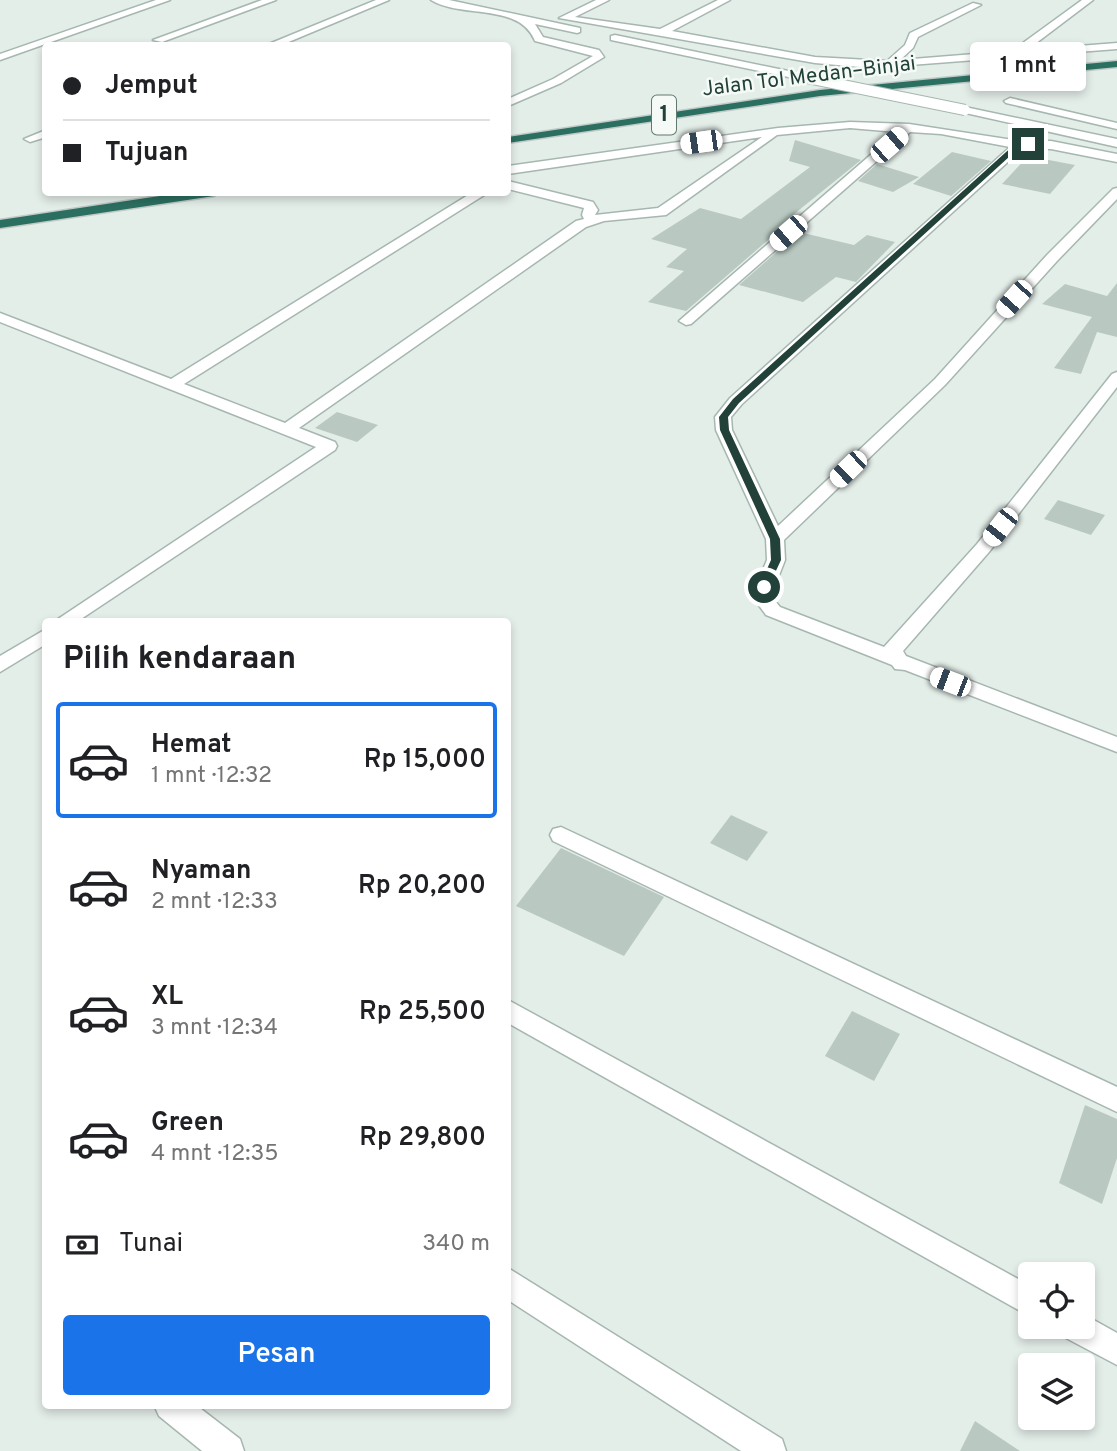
<!DOCTYPE html>
<html lang="id">
<meta charset="utf-8">
<style>
body{margin:0;font-family:Overpass,sans-serif;background:#f6f6f6;color:#202124;height:100vh;display:flex;flex-direction:column;font-size:26px;white-space:nowrap}
*{box-sizing:border-box;margin:0}
p{font-size:23px;color:#757577}
.icon{flex:none;width:38px;height:38px;fill:none;stroke:currentColor;stroke-width:2;stroke-linecap:round;stroke-linejoin:round}
.map{position:relative;flex:1;overflow:hidden}
.drawer{position:absolute;left:42px;top:618px;width:469px;height:791px;display:flex;flex-direction:column;background:#fff;border-radius:7px;box-shadow:0 4px 10px #0003}
.drawer>*{flex:none}
.top-card{position:absolute;left:42px;top:42px;width:469px;height:154px;border-radius:7px;box-shadow:0 4px 10px #0003;display:grid;align-content:center;height:154px;padding:0 21px;background:#fff}
.fabs{position:absolute;left:1018px;top:1262px;display:grid;gap:14px}
.fabs a{display:grid;place-items:center;width:77px;height:77px;border-radius:7px;background:#fff;box-shadow:0 4px 10px #0003;font-size:35px}
.end{position:absolute;width:32px;height:32px;margin:-16px;border:9px solid #224138;background:#fff;box-shadow:0 0 0 4px #fff}
.from{border-radius:50%}
.bubble{position:absolute;height:49px;border-radius:7px;background:#fff;box-shadow:0 4px 10px #0003;font-size:23px;font-weight:600;line-height:49px;text-align:center}
.car{position:absolute;width:21px;height:42px;margin:-21px -10px;border-radius:9px;box-shadow:0 0 5px 2px #0007;background:linear-gradient(#fff 24%,#345 0 40%,#fff 0 76%,#345 0 86%,#fff 0)}
.top-card b{display:flex;align-items:center;gap:24px;height:66px;font-size:26px}
.top-card b+b{border-top:2px solid #e0e0e0}
.top-card i{width:18px;height:18px;background:#202124}
ul{padding:0;list-style:none}
li{display:flex;align-items:center;gap:21px;height:116px;margin:0 14px 10px;padding:0 7px;border:4px solid transparent;border-radius:7px}
li div{flex:1}
li b{display:block;font-size:26px}
li em{font-style:normal;font-weight:600}
li.selected{border-color:#1a73e8}
li>.icon{width:63px;height:63px;stroke-width:1.5}
h2{padding:0 21px;font-size:32px;line-height:84px}
.pay{display:flex;align-items:center;gap:18px;height:77px;padding:0 21px;font-size:26px}
.pay p{margin-inline-start:auto}
.primary-button{display:flex;gap:14px;margin-top:auto;padding:14px 21px}
.primary-button a{flex:1;height:80px;border-radius:7px;background:#1a73e8;color:#fff;font-size:28px;font-weight:600;line-height:80px;text-align:center}
.map>svg:first-child{display:block}
.building{fill:#b9c9c2}
.lines{fill:none;stroke-linecap:round;stroke-linejoin:round}
.minor-casing{stroke:#a6b7b0;stroke-width:3}
.motorway-casing{stroke:#c1cac7;stroke-width:3}
.minor{fill:#fff;fill-rule:evenodd}
.motorway{fill:#2b6f60;fill-rule:evenodd}
.minor-bridge-casing{stroke:#a6b7b0;stroke-width:12;stroke-linecap:butt}
.minor-bridge{stroke:#fff;stroke-width:10}
.route{fill:#224138}
.labels{text-anchor:middle;dominant-baseline:central;stroke-width:5;stroke-linejoin:round;paint-order:stroke}
.far-street-label{font-size:21px;fill:#224138;stroke:#f5faf7}
.shield{fill:#f5faf7;stroke:#617871;stroke-width:2}
.shield-label{font-size:23px;font-weight:bold;fill:#224138}
</style>
<div class="map">
<svg width="1117" height="1451" viewBox="0 0 1117 1451">
<rect width="100%" height="100%" fill="#e4eee9"/>
<g class="building">
<path d="M 795,140 L 861,160 L 778,227 L 782,228 L 686,311 L 648,302 L 684,271 L 666,267 L 687,249 L 651,239 L 700,208 L 741,219 L 810,167 L 789,161 Z"/>
<path d="M 952,152 L 991,161 L 951,196 L 913,184 Z"/>
<path d="M 1028,156 L 1075,165 L 1050,194 L 1002,184 Z"/>
<path d="M 877,164 L 919,177 L 893,192 L 858,181 Z"/>
<path d="M 799,232 L 854,245 L 867,235 L 895,242 L 856,282 L 836,277 L 803,302 L 739,285 Z"/>
<path d="M 1117,283 L 1117,337 L 1097,332 L 1081,374 L 1054,368 L 1092,317 L 1042,304 L 1065,284 L 1107,296 Z"/>
<path d="M 337,412 L 378,425 L 357,442 L 315,428 Z"/>
<path d="M 1058,500 L 1105,515 L 1091,535 L 1044,519 Z"/>
<path d="M 731,815 L 768,832 L 747,861 L 710,843 Z"/>
<path d="M 561,848 L 664,897 L 624,956 L 516,906 Z"/>
<path d="M 852,1011 L 900,1034 L 874,1081 L 825,1056 Z"/>
<path d="M 1085,1105 L 1117,1119 L 1117,1158 L 1102,1204 L 1059,1183 Z"/>
<path d="M 975,1421 L 1020,1451 L 960,1451 Z"/>
</g>
<g class="lines">
<g class="minor-casing">
<g id="minor">
<path d="M 156,0 L 170,0 L 0,60 L 0,54 Z"/>
<path d="M 262,0 L 276,0 L 162,42 L 153,40 Z"/>
<path d="M 376,0 L 389,0 L 279,46 L 264,46 Z"/>
<path d="M 431,0 L 449,0 L 580,28 L 580,32 L 577,33 L 535,24 L 543,37 L 599,50 L 604,57 L 561,83 L 508,106 L 508,99 L 553,79 L 593,56 L 535,41 C 519,2 462,19 431,0 Z"/>
<path d="M 596,0 L 609,0 L 575,17 L 660,29 L 718,0 L 730,0 L 672,31 L 815,57 L 887,61 L 905,45 L 910,33 L 973,3 L 981,5 L 918,37 L 913,48 L 900,60 L 1012,51 L 1082,0 L 1093,0 L 1027,50 L 1117,43 L 1117,49 L 871,68 L 815,63 L 559,18 Z"/>
<path d="M 615,35 L 798,73 L 803,76 L 798,79 L 611,40 L 611,36 Z"/>
<path d="M 1010,98 L 1117,123 L 1117,129 L 1006,103 L 1004,101 Z"/>
<path d="M 965,107 L 1117,139 L 1117,147 L 961,112 L 959,110 Z"/>
<path d="M 850,122 L 909,124 L 1019,141 L 1051,141 L 1117,154 L 1117,162 L 1051,149 L 1022,149 L 742,404 L 731,417 L 732,430 L 778,526 L 935,379 L 1047,255 L 1113,189 L 1117,188 L 1117,199 L 1057,261 L 945,385 L 784,540 L 785,560 L 771,596 L 780,607 L 884,647 L 977,544 L 1112,374 L 1117,372 L 1117,387 L 989,552 L 903,651 L 906,656 L 1117,737 L 1117,752 L 905,670 L 895,669 L 892,665 L 766,615 L 752,596 L 767,560 L 766,539 L 716,430 L 715,417 L 730,398 L 1010,147 L 941,134 L 910,132 L 691,324 L 686,325 L 679,321 L 897,132 L 850,128 L 777,135 L 666,215 L 604,221 L 586,227 L 299,428 L 335,442 L 337,446 L 335,450 L 78,621 L 55,621 L 316,447 L 0,322 L 0,313 L 171,379 L 473,192 L 489,192 L 184,384 L 285,423 L 576,221 L 584,219 L 582,215 L 584,208 L 508,189 L 508,181 L 593,202 L 598,210 L 595,215 L 658,208 L 762,137 L 508,174 L 508,166 L 778,128 Z"/>
<path d="M 46,130 L 46,137 L 30,142 L 24,139 Z"/>
<path d="M 46,629 L 46,644 L 0,672 L 0,656 Z"/>
<path d="M 561,827 L 1117,1087 L 1117,1112 L 553,841 L 550,835 L 553,829 Z"/>
<path d="M 508,1000 L 1031,1286 L 1031,1317 L 508,1023 Z"/>
<path d="M 508,1268 L 782,1439 L 786,1451 L 741,1451 L 508,1300 Z"/>
<path d="M 1083,1314 L 1117,1333 L 1117,1365 L 1064,1337 L 1060,1326 L 1083,1326 Z"/>
<path d="M 154,1405 L 196,1405 L 240,1439 L 244,1451 L 202,1451 L 159,1416 Z"/>
</g>
</g>
<g class="motorway-casing">
<g id="motorway">
<path d="M 1117,61 L 1117,67 L 820,96 L 508,143 L 508,137 L 820,90 Z"/>
<path d="M 186,192 L 220,192 L 214,196 L 0,228 L 0,220 Z"/>
</g>
</g>
<use href="#minor" class="minor"/>
<use href="#motorway" class="motorway"/>
<g class="minor-bridge-casing">
<path id="minor-bridge" d="M 798,76 L 965,110"/>
</g>
<use href="#minor-bridge" class="minor-bridge"/>
</g>
<path class="route" d="M 1028,142 L 1031,145 L 1021,146 L 739,403 L 728,417 L 729,430 L 780,539 L 781,560 L 767,590 L 760,590 L 759,587 L 771,560 L 770,539 L 720,430 L 719,417 L 733,399 L 1016,143 Z"/>
<g class="labels">
<g class="far-street-label">
<text transform="translate(809 77) rotate(-7)">Jalan Tol Medan–Binjai</text>
</g>
<rect class="shield" x="652" y="95.5" width="24" height="39" rx="5"/>
<g class="shield-label">
<text x="664" y="115">1</text>
</g>
</g>
</svg>
<div class="fabs">
<a><svg class="icon" aria-label="locate" viewBox="0 0 24 24"><circle cx="12" cy="12" r="6"/><path d="M12 2v4M12 18v4M2 12h4M18 12h4"/></svg></a>
<a><svg class="icon" aria-label="layers" viewBox="0 0 24 24"><path d="M12 4l9 5-9 5-9-5zM3 14l9 5 9-5"/></svg></a>
</div>
<i class="end from" style="left:764px;top:587px"></i>
<i class="end" style="left:1028px;top:144px"></i>
<div class="bubble" style="left:970px;top:42px;width:116px">1 mnt</div>
<i class="car" style="left:701px;top:142px;rotate:262deg"></i>
<i class="car" style="left:889px;top:145px;rotate:49deg"></i>
<i class="car" style="left:788px;top:233px;rotate:229deg"></i>
<i class="car" style="left:1014px;top:299px;rotate:222deg"></i>
<i class="car" style="left:848px;top:469px;rotate:226deg"></i>
<i class="car" style="left:1000px;top:527px;rotate:218deg"></i>
<i class="car" style="left:950px;top:682px;rotate:291deg"></i>
<div class="top-card">
<b><i class="from"></i>Jemput</b>
<b><i></i>Tujuan</b>
</div>
<section class="drawer">
<h2>Pilih kendaraan</h2>
<ul>
<li class="selected"><svg class="icon" aria-label="car" viewBox="0 0 24 24"><path d="M5 17H2v-5l4-1 3-4h7l3 4 3 1v5h-3M9 17h6M6 11h13"/><circle cx="7" cy="17" r="2"/><circle cx="17" cy="17" r="2"/></svg><div><b>Hemat</b><p>1 mnt · 12:32</p></div><em>Rp 15,000</em></li>
<li><svg class="icon" aria-label="car" viewBox="0 0 24 24"><path d="M5 17H2v-5l4-1 3-4h7l3 4 3 1v5h-3M9 17h6M6 11h13"/><circle cx="7" cy="17" r="2"/><circle cx="17" cy="17" r="2"/></svg><div><b>Nyaman</b><p>2 mnt · 12:33</p></div><em>Rp 20,200</em></li>
<li><svg class="icon" aria-label="car" viewBox="0 0 24 24"><path d="M5 17H2v-5l4-1 3-4h7l3 4 3 1v5h-3M9 17h6M6 11h13"/><circle cx="7" cy="17" r="2"/><circle cx="17" cy="17" r="2"/></svg><div><b>XL</b><p>3 mnt · 12:34</p></div><em>Rp 25,500</em></li>
<li><svg class="icon" aria-label="car" viewBox="0 0 24 24"><path d="M5 17H2v-5l4-1 3-4h7l3 4 3 1v5h-3M9 17h6M6 11h13"/><circle cx="7" cy="17" r="2"/><circle cx="17" cy="17" r="2"/></svg><div><b>Green</b><p>4 mnt · 12:35</p></div><em>Rp 29,800</em></li>
</ul>
<div class="pay"><svg class="icon" aria-label="cash" viewBox="0 0 24 24"><path d="M3 7h18v10H3z"/><circle cx="12" cy="12" r="2"/></svg>Tunai<p>340 m</p></div>
<div class="primary-button"><a>Pesan</a></div>
</section>
</div>
